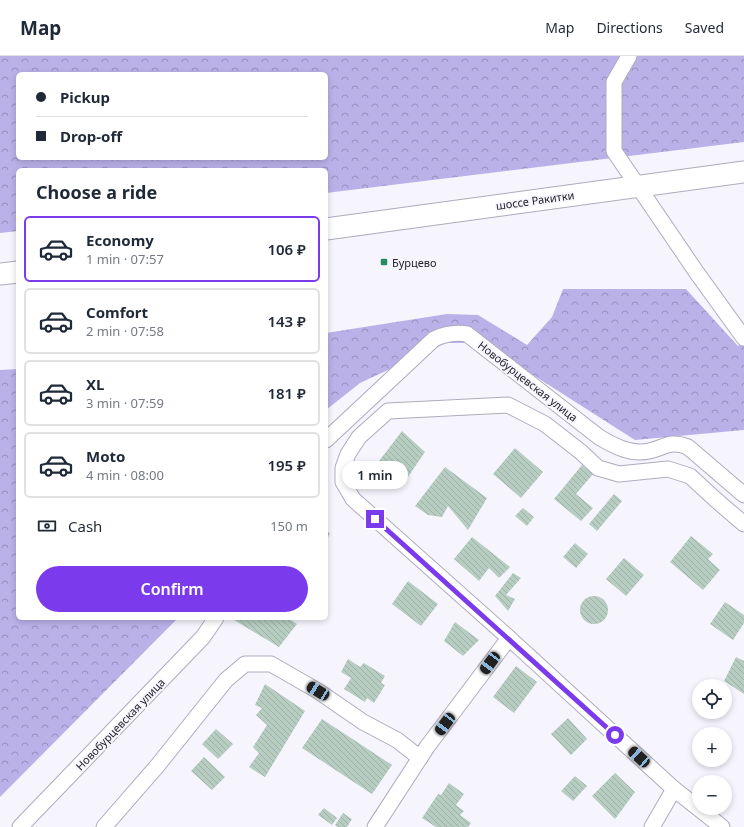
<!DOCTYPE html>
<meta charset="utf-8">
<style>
body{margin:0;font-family:"Noto Sans",sans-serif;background:#f6f6f7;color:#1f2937;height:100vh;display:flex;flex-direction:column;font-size:15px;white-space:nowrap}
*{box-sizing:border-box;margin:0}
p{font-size:13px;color:#747a83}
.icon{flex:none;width:22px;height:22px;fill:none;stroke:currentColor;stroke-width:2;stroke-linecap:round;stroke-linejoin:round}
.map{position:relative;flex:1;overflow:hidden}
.details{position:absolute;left:16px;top:112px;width:312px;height:452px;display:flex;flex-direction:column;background:#fff;border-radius:6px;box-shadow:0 2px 6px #0003}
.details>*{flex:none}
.banner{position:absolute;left:16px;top:16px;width:312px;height:88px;border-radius:6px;box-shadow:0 2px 6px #0003;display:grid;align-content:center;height:88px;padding:0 20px;background:#fff}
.buttons{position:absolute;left:692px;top:623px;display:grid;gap:8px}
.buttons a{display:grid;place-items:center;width:40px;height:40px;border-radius:50%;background:#fff;box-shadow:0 2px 6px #0003;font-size:20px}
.end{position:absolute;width:18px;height:18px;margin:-9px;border:5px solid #7c3aed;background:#fff;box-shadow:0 0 0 2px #fff}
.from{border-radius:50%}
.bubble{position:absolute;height:28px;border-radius:14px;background:#fff;box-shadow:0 2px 6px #0003;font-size:13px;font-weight:600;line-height:28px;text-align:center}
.car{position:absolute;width:12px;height:24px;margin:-12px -6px;border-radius:5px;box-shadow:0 0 3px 1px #0007;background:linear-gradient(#222 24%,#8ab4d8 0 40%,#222 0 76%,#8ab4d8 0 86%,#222 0)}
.banner b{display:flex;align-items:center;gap:14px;height:38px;font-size:15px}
.banner b+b{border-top:1px solid #e0e1e3}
.banner i{width:10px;height:10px;background:#1f2937}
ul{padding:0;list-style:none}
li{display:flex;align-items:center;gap:12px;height:66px;margin:0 8px 6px;padding:0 12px;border:2px solid #e0e1e3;border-radius:6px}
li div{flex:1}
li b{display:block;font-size:15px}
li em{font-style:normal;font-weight:600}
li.active{border-color:#7c3aed}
li>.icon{width:36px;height:36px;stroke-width:1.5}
h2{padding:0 20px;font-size:18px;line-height:48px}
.pay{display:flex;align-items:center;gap:10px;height:44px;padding:0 20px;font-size:15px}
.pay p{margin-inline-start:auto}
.primary-button{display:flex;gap:8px;margin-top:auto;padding:8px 20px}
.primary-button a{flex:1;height:46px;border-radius:24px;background:#7c3aed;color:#fff;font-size:16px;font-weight:600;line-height:46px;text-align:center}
header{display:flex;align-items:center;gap:24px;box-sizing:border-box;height:56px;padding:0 20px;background:#fff;border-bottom:1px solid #e0e1e3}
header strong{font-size:19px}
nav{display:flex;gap:22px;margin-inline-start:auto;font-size:14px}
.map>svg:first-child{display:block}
.forest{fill:url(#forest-crowns);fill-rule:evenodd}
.building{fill:url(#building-back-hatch)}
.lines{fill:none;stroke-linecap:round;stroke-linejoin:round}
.street-casing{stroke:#aeabbe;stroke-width:17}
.secondary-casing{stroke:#aeabbe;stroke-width:23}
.street{stroke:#fff;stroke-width:15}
.secondary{stroke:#fff;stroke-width:21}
.route{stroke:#7c3aed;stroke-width:5}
.poi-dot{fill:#288b65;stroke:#f6f5fd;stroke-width:1.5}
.labels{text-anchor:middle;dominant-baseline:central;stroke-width:3.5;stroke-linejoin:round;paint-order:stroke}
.street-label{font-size:11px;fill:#24232a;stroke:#f6f5fd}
.poi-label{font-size:11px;fill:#24232a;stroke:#f6f5fd;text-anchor:start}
</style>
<header>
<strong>Map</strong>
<nav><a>Map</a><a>Directions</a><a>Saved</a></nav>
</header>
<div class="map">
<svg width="744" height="771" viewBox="0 0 744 771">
<defs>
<pattern id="forest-crowns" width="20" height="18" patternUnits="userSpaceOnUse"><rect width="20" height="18" fill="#bab1e9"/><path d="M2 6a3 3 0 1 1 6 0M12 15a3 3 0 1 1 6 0" fill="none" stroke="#9790bd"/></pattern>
<pattern id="building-back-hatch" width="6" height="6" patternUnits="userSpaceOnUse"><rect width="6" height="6" fill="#b7cdc2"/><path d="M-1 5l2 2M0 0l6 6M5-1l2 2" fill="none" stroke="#9db0a7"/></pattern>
</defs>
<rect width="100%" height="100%" fill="#f6f5fd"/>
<g class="forest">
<path d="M 0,0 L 744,0 L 744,86 L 326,137 L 326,114 L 18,114 L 18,175 L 0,177 ZM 18,18 L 326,18 L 326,102 L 18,102 Z"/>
<path d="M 563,233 L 686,233 L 738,290 L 744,284 L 744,374 L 635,384 L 519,310 L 472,287 L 446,287 L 360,327 L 326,354 L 326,277 L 447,258 L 478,259 L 527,289 L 552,261 Z"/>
<path d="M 18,313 L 18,562 L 178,562 L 0,741 L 0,314 Z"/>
</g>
<g class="building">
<path d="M 402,375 L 425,396 L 401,431 L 376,409 Z"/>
<path d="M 515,392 L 543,416 L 521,442 L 493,418 Z"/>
<path d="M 582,409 L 593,418 L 576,438 L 593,452 L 581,465 L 554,443 Z"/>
<path d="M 445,411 L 487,442 L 468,474 L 448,450 L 442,461 L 428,459 L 415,450 Z"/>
<path d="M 614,438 L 622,445 L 597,475 L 589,468 Z"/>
<path d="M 523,452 L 534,461 L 527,470 L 515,460 Z"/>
<path d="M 326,475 L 330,477 L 326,486 Z"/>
<path d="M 691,480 L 713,498 L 708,503 L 720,514 L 703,534 L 670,506 Z"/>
<path d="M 472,481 L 510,511 L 499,522 L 489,512 L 479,525 L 454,503 Z"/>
<path d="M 575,487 L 588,498 L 576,512 L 563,501 Z"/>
<path d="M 624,502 L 644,519 L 626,540 L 606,523 Z"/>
<path d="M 513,517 L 521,522 L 506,539 L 515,543 L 508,555 L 495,540 Z"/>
<path d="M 408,525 L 438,548 L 421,570 L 392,548 Z"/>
<circle cx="594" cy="554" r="14"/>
<path d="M 725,546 L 744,559 L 744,567 L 733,584 L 710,568 Z"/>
<path d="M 235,562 L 288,562 L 297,568 L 279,591 L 234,564 Z"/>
<path d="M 455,566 L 479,584 L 463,600 L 444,585 Z"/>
<path d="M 736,601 L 744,605 L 744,638 L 724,625 Z"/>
<path d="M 348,603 L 360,611 L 364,607 L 385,620 L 381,627 L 385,629 L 374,647 L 367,642 L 365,646 L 344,633 L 351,622 L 341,616 Z"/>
<path d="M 516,610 L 537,626 L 514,657 L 493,641 Z"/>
<path d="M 265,628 L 305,655 L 265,721 L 249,711 L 259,697 L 253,691 L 267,669 L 256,659 L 262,652 L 255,649 Z"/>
<path d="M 568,662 L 587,683 L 571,699 L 551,678 Z"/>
<path d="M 322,663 L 392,709 L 372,738 L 302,692 Z"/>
<path d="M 216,673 L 233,688 L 218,703 L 202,688 Z"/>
<path d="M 204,701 L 225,721 L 212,734 L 191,715 Z"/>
<path d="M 615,717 L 635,736 L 615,763 L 592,740 Z"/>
<path d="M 575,720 L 587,730 L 573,745 L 561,735 Z"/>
<path d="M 449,727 L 464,738 L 456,749 L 464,755 L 460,759 L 471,767 L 468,771 L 436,771 L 422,762 L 438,738 L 441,739 Z"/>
<path d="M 324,752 L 337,762 L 332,769 L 318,759 Z"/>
<path d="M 343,757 L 352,763 L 347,771 L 338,771 L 335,769 Z"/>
</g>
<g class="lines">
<g class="street-casing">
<g id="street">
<path d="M 629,0 L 614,26 L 614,95 L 697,217 L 744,282"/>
<path d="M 326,384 L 434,283 C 445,278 454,276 467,278 L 599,381 C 614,390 631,399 649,395 C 666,391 670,384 688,391 L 744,439"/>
<path d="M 20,771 L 203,581 L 216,562"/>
<path d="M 104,771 L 158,709 L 226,624 L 245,608 L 271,608 L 318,635 L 363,666 L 397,684 L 420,702"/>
<path d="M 375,771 L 427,691 L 509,582"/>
<path d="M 652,771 L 674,733"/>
<path d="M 722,771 L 674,733 L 509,582 L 353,443 L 343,426 L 343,412 L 348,398 L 359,381 L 388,355 L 508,349 L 545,368 L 581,396 L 598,412 L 619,418 L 668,413 L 690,420 L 716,444 L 744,468"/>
</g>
</g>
<g class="secondary-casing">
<g id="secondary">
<path d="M 326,173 L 744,116"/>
<path d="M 0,218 L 18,216"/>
</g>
</g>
<use href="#street" class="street"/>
<use href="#secondary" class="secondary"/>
</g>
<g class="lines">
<path class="route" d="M 375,463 L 615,679"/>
</g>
<rect class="poi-dot" x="380" y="202" width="8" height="8" rx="2"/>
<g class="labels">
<g class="street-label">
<text transform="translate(535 144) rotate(-8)">шоссе Ракитки</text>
<text transform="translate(528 325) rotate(38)">Новобурцевская улица</text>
<text transform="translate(120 668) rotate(-46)">Новобурцевская улица</text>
</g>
<g class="poi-label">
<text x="392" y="206">Бурцево</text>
</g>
</g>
</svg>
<div class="buttons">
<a><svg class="icon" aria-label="locate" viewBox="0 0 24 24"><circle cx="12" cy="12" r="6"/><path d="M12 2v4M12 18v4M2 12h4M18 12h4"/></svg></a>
<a>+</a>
<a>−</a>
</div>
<i class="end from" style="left:615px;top:679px"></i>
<i class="end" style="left:375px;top:463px"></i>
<div class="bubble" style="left:342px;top:405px;width:66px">1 min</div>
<i class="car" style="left:490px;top:607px;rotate:217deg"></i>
<i class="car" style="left:318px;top:635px;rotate:301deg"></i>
<i class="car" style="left:445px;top:668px;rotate:217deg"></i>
<i class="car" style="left:639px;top:701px;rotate:312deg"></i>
<div class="banner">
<b><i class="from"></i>Pickup</b>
<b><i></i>Drop-off</b>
</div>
<section class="details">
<h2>Choose a ride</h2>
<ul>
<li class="active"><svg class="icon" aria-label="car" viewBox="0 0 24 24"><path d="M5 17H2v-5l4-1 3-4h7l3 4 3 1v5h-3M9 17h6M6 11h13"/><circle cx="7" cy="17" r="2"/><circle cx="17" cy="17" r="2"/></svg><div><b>Economy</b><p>1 min · 07:57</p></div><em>106 ₽</em></li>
<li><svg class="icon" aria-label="car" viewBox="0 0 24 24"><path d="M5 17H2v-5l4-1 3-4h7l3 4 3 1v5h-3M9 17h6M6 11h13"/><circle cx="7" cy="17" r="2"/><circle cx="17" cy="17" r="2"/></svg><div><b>Comfort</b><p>2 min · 07:58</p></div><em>143 ₽</em></li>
<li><svg class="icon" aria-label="car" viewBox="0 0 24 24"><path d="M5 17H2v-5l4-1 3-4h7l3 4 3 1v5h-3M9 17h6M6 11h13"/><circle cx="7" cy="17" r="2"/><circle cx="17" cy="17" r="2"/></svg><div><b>XL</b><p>3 min · 07:59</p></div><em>181 ₽</em></li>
<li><svg class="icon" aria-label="car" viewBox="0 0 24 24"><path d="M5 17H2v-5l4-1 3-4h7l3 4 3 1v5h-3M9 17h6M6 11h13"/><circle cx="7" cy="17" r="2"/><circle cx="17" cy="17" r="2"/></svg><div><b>Moto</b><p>4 min · 08:00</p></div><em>195 ₽</em></li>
</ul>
<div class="pay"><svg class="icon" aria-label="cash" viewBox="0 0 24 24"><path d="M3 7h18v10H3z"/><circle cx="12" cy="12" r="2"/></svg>Cash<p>150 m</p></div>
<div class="primary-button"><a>Confirm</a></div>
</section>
</div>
